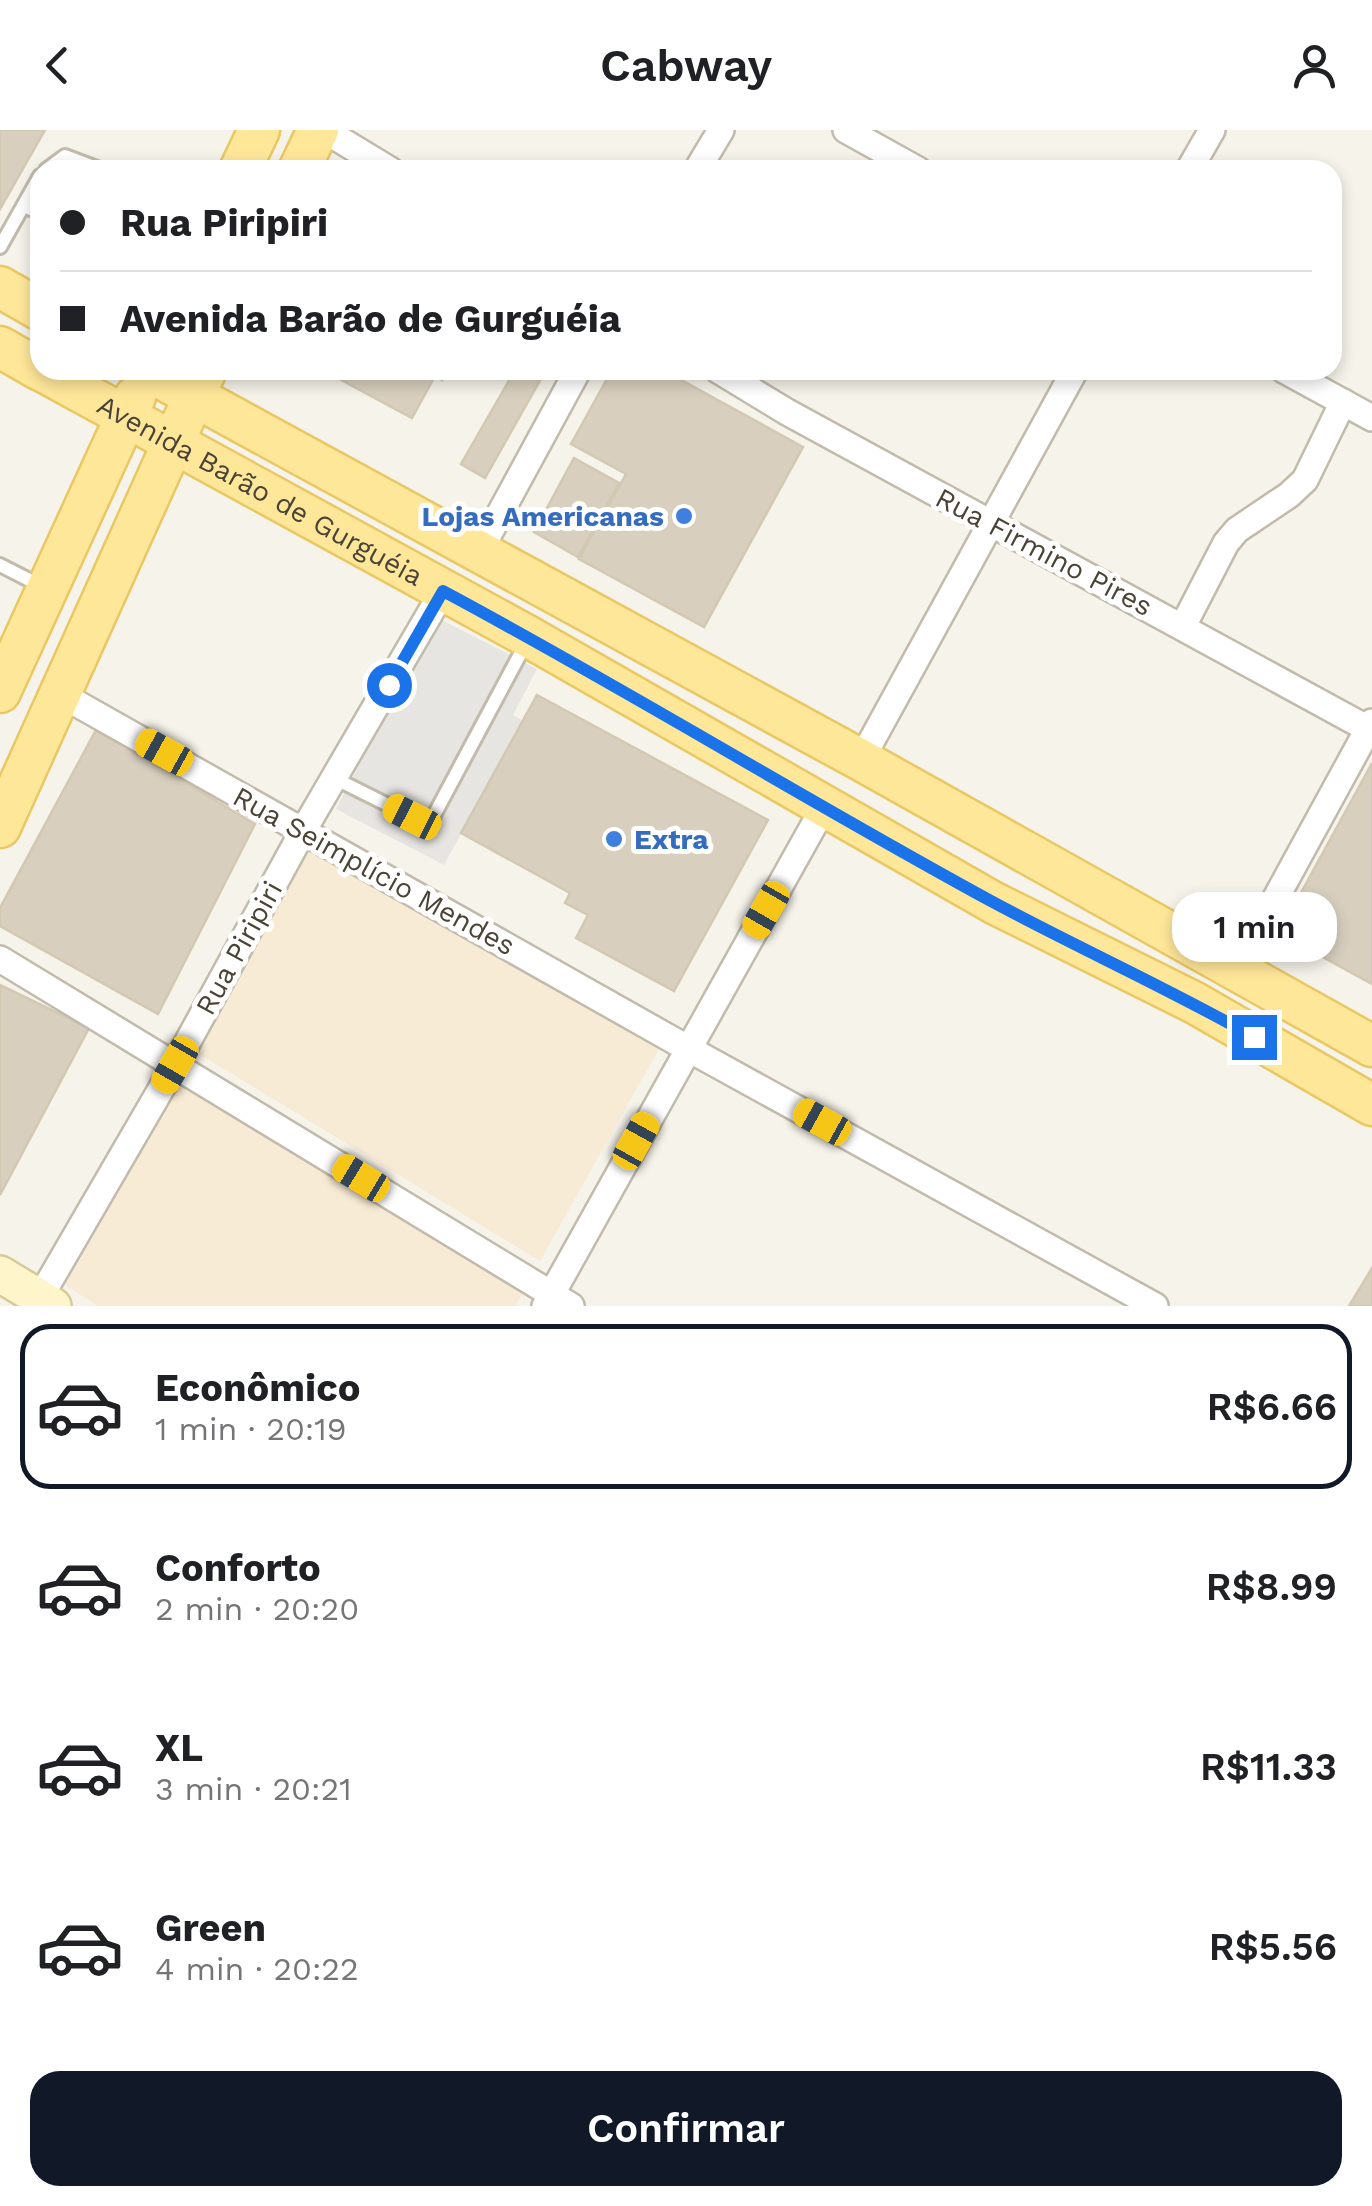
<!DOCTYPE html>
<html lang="pt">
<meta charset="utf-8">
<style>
body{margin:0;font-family:"Work Sans",sans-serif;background:#f6f6f6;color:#202124;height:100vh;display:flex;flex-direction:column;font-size:38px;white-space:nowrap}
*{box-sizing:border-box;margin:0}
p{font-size:32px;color:#757577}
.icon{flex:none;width:55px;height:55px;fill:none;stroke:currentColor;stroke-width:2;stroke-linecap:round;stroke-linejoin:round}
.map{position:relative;height:1176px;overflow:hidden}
.sheet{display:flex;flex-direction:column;background:#fff;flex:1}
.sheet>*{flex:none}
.guide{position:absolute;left:30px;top:30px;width:1312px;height:220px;border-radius:30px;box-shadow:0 5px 15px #0003;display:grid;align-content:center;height:220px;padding:0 30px;background:#fff}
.end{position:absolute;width:45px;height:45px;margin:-22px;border:12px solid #1a73e8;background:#fff;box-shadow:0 0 0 5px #fff}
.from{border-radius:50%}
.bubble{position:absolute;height:70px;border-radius:30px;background:#fff;box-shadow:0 5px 15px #0003;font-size:32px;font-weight:600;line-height:70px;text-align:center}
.car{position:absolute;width:30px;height:60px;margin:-30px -15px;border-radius:12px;box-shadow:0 0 8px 2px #0007;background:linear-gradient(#f5c518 24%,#345 0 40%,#f5c518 0 76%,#345 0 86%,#f5c518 0)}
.guide b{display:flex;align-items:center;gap:35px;height:95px;font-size:38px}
.guide b+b{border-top:2px solid #e0e0e0}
.guide i{width:25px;height:25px;background:#202124}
ul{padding:18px 0 0;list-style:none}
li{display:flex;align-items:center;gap:30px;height:165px;margin:0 20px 15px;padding:0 10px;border:5px solid transparent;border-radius:30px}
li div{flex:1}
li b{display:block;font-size:38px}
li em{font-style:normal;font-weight:600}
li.current{border-color:#111827}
li>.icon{width:90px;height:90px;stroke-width:1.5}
.button{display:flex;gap:20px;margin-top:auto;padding:20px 30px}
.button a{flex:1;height:115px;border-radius:30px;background:#111827;color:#fff;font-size:40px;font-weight:600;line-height:115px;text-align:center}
header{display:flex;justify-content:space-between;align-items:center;height:130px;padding:0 30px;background:#fff;font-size:45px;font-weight:600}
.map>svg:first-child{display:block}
.commercial{fill:#f7ebd5}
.parking{fill:#e7e5e1}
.building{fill:#d8cfbf;stroke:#d3c8b2;stroke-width:2.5}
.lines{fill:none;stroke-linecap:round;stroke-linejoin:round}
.lane-casing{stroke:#c2bbac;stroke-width:18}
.street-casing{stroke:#c2bbac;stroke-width:30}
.secondary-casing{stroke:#d7c998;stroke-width:40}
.primary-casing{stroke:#e9c864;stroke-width:45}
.lane{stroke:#fff;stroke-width:12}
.street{stroke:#fff;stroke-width:25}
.secondary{stroke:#fff5cb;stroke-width:35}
.primary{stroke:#ffe79a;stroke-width:40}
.route{stroke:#1a73e8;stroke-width:12}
.shop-dot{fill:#3f7fe0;stroke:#fff;stroke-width:4}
.labels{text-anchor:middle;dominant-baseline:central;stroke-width:10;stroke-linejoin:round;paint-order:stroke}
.street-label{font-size:28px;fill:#4a4437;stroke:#fff}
.shop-label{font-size:28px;font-weight:bold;fill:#366cbe;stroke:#fff;text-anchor:end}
</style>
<header><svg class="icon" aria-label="back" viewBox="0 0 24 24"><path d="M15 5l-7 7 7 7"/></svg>Cabway<svg class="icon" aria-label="person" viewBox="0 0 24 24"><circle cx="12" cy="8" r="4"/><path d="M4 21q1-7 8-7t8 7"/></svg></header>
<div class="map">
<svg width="1372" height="1176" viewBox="0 0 1372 1176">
<rect width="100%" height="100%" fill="#f6f3ea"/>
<g class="commercial">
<path d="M 313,714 L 660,917 L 540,1131 L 196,922 Z"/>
<path d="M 181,949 L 524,1161 L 515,1176 L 98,1176 L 65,1155 Z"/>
</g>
<path class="parking" d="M 436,487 L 537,539 L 513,585 L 523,591 L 444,735 L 336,679 Z"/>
<g class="building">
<path d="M 0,0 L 45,0 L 0,79 Z"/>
<path d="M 335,240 L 448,240 L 442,250 L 435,246 L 412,288 L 332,245 Z"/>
<path d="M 515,240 L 546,240 L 485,348 L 461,334 Z"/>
<path d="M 612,240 L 663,240 L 803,317 L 704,497 L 579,429 L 626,344 L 571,314 Z"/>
<path d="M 574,328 L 619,353 L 578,427 L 534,402 Z"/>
<path d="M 537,565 L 768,690 L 674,861 L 576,808 L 588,785 L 565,773 L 570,763 L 461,703 Z"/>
<path d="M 96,600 L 255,694 L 158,884 L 0,796 L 0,778 Z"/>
<path d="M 1372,633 L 1372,854 L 1288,808 L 1305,776 L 1296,772 Z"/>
<path d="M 0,855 L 89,898 L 0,1065 Z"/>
<path d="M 1372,1138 L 1372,1176 L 1349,1176 Z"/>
</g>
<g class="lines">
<g class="lane-casing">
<g id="lane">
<path d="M 46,40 L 65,26 L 102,40"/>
<path d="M 24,76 L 40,83"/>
<path d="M 0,117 L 40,46"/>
<path d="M 0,435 L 41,456"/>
<path d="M 334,648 L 412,687 L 425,692 L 432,689 L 526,513"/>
</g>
</g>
<g class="street-casing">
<g id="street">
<path d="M 324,0 L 390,40"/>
<path d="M 846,0 L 918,40"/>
<path d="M 697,40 L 721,0"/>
<path d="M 1189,40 L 1212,0"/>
<path d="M 718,240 L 787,282 L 1372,601"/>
<path d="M 1284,240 L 1372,288"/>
<path d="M 479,422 L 578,240"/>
<path d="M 1183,496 L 1226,413 L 1237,400 L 1289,365 L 1305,350 L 1343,272"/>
<path d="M 60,564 L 687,918 L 1155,1176"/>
<path d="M 861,630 L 1075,240"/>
<path d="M 0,829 L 571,1176"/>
<path d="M 1237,839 L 1372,592"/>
<path d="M 35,1176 L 175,935 L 303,701 L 443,461"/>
<path d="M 545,1176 L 824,677"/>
</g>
</g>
<g class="secondary-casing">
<path id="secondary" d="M 0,1144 L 53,1176"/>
</g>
<g class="primary-casing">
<g id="primary">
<path d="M 240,40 L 259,0"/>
<path d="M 299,40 L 318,0"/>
<path d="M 0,157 L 40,180"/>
<path d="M 0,217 L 40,240"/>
<path id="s1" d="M 41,240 L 529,507 L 994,773 L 1195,873 L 1372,975"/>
<path d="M 146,240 L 861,630 L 1372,916"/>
<path d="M 0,562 L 135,267"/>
<path d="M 0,697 L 206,240"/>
</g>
</g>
<use href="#lane" class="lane"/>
<use href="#street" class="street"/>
<use href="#secondary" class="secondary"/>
<use href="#primary" class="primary"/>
</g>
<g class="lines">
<path class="route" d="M 389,555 L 443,461 C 628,560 807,671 991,771 C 1078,818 1168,858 1254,907"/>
</g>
<g class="shop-dot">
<circle cx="684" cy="386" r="10"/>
<circle cx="614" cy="709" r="10"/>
</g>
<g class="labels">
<g class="street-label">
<text stroke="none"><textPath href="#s1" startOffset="250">Avenida Barão de Gurguéia</textPath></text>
<text transform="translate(1044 422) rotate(28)">Rua Firmino Pires</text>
<text transform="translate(374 741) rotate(29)">Rua Seimplício Mendes</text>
<text transform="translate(239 818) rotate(-61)">Rua Piripiri</text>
</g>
<g class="shop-label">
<text x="664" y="386">Lojas Americanas</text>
<text x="634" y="709" text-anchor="start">Extra</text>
</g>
</g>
</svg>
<i class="end from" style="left:389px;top:555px"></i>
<i class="end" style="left:1254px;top:907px"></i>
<div class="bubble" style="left:1172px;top:762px;width:165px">1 min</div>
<i class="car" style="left:164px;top:622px;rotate:299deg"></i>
<i class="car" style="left:412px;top:687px;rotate:297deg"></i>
<i class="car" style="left:766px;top:780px;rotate:210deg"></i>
<i class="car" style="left:175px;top:935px;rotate:210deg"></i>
<i class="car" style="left:822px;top:992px;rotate:299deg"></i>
<i class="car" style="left:636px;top:1011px;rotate:29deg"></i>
<i class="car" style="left:361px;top:1048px;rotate:301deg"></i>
<div class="guide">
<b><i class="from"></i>Rua Piripiri</b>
<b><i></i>Avenida Barão de Gurguéia</b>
</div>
</div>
<section class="sheet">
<ul>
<li class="current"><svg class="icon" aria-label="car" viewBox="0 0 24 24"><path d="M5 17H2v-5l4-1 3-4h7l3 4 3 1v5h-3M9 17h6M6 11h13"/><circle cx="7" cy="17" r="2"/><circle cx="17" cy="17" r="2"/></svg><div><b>Econômico</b><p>1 min · 20:19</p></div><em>R$6.66</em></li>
<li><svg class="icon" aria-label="car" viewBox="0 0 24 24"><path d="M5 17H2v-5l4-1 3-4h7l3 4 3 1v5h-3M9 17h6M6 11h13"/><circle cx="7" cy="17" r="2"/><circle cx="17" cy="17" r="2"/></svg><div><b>Conforto</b><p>2 min · 20:20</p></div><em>R$8.99</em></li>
<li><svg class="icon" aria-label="car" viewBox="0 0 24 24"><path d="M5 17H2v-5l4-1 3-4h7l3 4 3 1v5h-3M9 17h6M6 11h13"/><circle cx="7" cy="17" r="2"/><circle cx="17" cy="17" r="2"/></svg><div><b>XL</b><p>3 min · 20:21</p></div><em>R$11.33</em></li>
<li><svg class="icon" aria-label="car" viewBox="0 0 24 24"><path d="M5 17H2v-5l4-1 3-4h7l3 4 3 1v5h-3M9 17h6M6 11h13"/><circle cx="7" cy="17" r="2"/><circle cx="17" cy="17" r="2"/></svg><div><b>Green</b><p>4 min · 20:22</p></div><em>R$5.56</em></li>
</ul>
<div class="button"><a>Confirmar</a></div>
</section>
